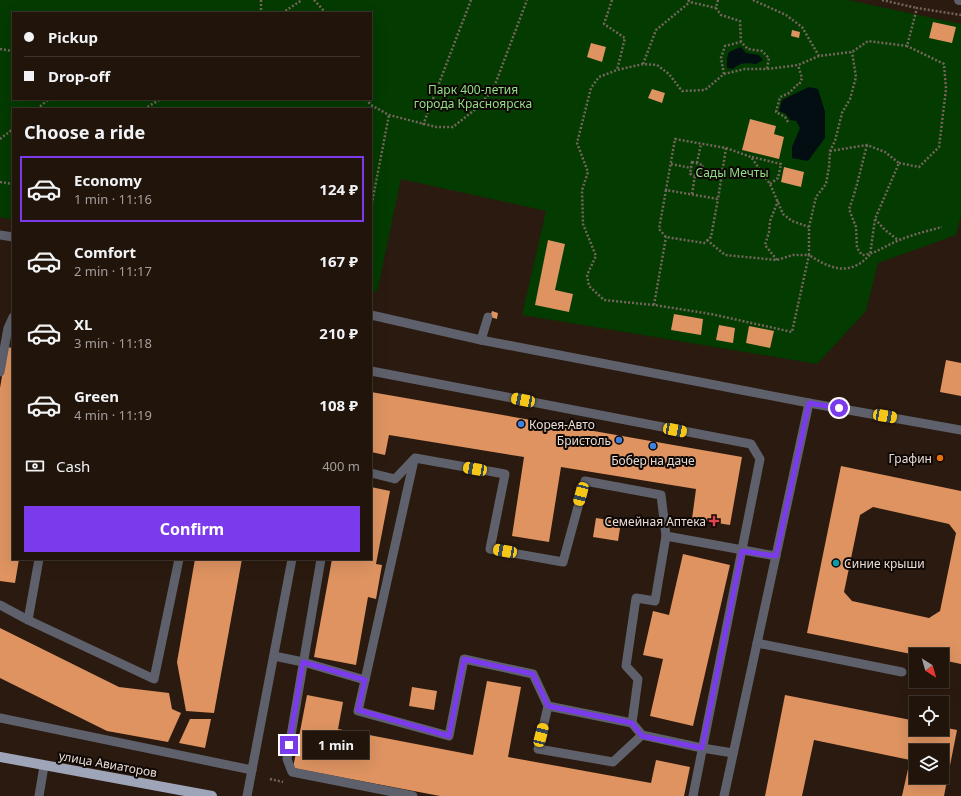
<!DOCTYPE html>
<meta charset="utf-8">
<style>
body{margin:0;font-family:"Noto Sans",sans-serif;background:#281d14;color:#f1f3f6;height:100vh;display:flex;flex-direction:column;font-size:15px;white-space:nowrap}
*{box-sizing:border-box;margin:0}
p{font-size:13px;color:#a29e9d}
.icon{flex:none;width:22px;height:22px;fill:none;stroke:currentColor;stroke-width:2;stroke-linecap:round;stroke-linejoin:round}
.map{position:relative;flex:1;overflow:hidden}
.drawer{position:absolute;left:12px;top:108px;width:360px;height:452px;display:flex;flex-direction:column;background:#20140b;border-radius:0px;box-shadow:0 4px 16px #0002,0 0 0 1px #3d332c}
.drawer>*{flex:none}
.guide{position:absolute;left:12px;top:12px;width:360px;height:88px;border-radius:0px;box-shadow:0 4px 16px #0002,0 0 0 1px #3d332c;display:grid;align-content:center;height:88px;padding:0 12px;background:#20140b}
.needle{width:26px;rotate:143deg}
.fabs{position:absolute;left:909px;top:648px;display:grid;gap:8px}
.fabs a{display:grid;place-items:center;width:40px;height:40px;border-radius:0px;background:#20140b;box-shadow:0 4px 16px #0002,0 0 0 1px #3d332c;font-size:20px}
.end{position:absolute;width:18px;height:18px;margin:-9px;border:5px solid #7c3aed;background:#fff;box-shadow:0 0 0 2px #fff}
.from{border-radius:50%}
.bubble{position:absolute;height:28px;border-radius:0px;background:#20140b;box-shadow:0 4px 16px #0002,0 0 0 1px #3d332c;font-size:13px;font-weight:700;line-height:28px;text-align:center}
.car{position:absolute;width:12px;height:24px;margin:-12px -6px;border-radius:5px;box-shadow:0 0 3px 1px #0007;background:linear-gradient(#f5c518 24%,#345 0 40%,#f5c518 0 76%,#345 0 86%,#f5c518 0)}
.guide b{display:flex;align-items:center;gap:14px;height:38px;font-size:15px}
.guide b+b{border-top:1px solid #3d332c}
.guide i{width:10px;height:10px;background:#f1f3f6}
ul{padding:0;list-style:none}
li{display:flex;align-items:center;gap:12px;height:66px;margin:0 8px 6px;padding:0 4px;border:2px solid transparent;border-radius:0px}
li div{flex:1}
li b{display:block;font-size:15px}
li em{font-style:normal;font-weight:700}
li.current{border-color:#7c3aed}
li>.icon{width:36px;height:36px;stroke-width:1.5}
h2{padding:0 12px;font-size:18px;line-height:48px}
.pay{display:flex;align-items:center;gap:10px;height:44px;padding:0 12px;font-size:15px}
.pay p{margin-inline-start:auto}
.action{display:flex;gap:8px;margin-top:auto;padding:8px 12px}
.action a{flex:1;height:46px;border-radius:0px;background:#7c3aed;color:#fff;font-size:16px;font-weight:700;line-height:46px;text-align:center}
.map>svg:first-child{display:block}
.green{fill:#033b00;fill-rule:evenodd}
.water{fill:#030e13}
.building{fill:#de9361;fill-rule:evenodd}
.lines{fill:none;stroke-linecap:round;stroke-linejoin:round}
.path{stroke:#75665d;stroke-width:2.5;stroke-dasharray:2 2;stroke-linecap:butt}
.lane{stroke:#5e616b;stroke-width:9}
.street{stroke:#5e616b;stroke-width:10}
.primary{stroke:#9ea5b8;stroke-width:10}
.route{stroke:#7c3aed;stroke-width:5}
.shop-dot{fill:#3f7fe0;stroke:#0e0704;stroke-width:1.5}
.food-dot{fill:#e8710a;stroke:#0e0704;stroke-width:1.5}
.health-dot{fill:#e0444e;stroke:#0e0704;stroke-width:1.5}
.culture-dot{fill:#0f9aa8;stroke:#0e0704;stroke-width:1.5}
.labels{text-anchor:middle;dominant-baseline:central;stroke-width:4;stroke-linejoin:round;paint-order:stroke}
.park-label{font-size:12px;fill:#90df87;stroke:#0e0704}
.poi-label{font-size:12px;fill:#e8dcd5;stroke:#0e0704;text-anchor:end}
.street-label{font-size:12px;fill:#e8dcd5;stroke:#0e0704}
</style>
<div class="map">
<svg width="961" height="796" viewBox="0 0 961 796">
<rect width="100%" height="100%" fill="#2b1a0f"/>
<path class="green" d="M 0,0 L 848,0 L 961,24 L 961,216 L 956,235 L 878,263 L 866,311 L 817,364 L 522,315 L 546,211 L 401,179 L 377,292 L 371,291 L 371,109 L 13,109 L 13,220 L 0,217 ZM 13,13 L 371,13 L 371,99 L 13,99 Z"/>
<g class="water">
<path d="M 741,47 L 746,53 L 759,55 L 763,60 L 756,64 C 747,63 740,62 733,69 L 727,68 L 727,58 L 729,52 Z"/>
<path d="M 809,87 L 818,89 L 825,112 L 825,138 L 808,161 L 792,158 L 792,147 L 800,128 L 796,121 L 790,120 L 786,114 L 779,111 L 782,100 Z"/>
</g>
<g class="building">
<path d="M 933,22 L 956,27 L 952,43 L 929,38 Z"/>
<path d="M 792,30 L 800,32 L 799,38 L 791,36 Z"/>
<path d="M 591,43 L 606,47 L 602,62 L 587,57 Z"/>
<path d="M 652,89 L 665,93 L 662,103 L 648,98 Z"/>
<path d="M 750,119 L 776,126 L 774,134 L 784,137 L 779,159 L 742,150 Z"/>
<path d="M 784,167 L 804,172 L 801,187 L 781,182 Z"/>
<path d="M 548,240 L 565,244 L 555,290 L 573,294 L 569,312 L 535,305 Z"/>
<path d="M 492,311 L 498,313 L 497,319 L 490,317 Z"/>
<path d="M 674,314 L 703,319 L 701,335 L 671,330 Z"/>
<path d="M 719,325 L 735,328 L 733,343 L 716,340 Z"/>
<path d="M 749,326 L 774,331 L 770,348 L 746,343 Z"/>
<path d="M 7,347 L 13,348 L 13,559 L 19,559 L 15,583 L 0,581 L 0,388 Z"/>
<path d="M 946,360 L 961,363 L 961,396 L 940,392 Z"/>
<path d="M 371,392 L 742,457 L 730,525 L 692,519 L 696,489 L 561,467 L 549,542 L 512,536 L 524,457 L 389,435 L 385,455 L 371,452 Z"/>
<path d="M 841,466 L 961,491 L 961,664 L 942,660 L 942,655 L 916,655 L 807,633 ZM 873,507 L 949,524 L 956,533 L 940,611 L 929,618 L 852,601 L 844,592 L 860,515 Z"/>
<path d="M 371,487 L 390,491 L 376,564 L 382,565 L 376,599 L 368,597 L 356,665 L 314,657 L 332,559 L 371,559 Z"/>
<path d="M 596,518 L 621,522 L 618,541 L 593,537 Z"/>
<path d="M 683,554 L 730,565 L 693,726 L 650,716 L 663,659 L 643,655 L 653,611 L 669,615 Z"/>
<path d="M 195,559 L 242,559 L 214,713 L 186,711 L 177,662 Z"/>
<path d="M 0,628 L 119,687 L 169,693 L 172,709 L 181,713 L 168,742 L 107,731 L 0,678 Z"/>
<path d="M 487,681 L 521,687 L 508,757 L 651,783 L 656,760 L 690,767 L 684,796 L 440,796 L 293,768 L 307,695 L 343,702 L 338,729 L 473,755 Z"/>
<path d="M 412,687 L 437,691 L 434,710 L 409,706 Z"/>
<path d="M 785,695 L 916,721 L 916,729 L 942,729 L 942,727 L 957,730 L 944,796 L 902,796 L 910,760 L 814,740 L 802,796 L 765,796 ZM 916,751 L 942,751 L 942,777 L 916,777 Z"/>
<path d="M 190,719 L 211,719 L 205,748 L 179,743 Z"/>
</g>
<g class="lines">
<g class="path">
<path d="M 261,0 L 261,13"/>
<path d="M 314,0 L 326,13"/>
<path d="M 612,0 L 604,24 L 625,38 L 617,70"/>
<path d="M 688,0 L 690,2 L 716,8"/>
<path d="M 718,0 L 716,8 L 721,15 L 740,21 L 741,42"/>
<path d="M 753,0 L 786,15 L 802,27 L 819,56 L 852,52 L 868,41 L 907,46 L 917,8 L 961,15"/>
<path d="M 882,0 L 917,8"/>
<path d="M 282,13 L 302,0"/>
<path d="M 0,49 L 13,51"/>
<path d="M 643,64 L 656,30 L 690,2"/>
<path d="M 724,74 L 721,58 L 725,46 L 741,42 L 748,49 L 762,51 L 769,58 L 767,69"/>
<path d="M 366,99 L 371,105 L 389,115 L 436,127 L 453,127 L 477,108 L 493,90 L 527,0"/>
<path d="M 37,109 L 49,99"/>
<path d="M 144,109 L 161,99"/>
<path d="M 788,122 L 785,117 L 776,112 L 780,97 L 789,93 L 797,85 L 799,85 L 802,78 L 798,65"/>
<path d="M 423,125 L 471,0"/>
<path d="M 0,139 L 13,129"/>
<path d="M 867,145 C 861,167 857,188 849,209 L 856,227 L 857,248 L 862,255 C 875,254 885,246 897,241 C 911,235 927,231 942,227"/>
<path d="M 726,148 L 718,199 L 666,190 L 675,139 L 726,148 L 751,157 L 770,184 L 783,214 L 792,221 L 809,227"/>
<path d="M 830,151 L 867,145 L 885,152 L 899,163 L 875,219 L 870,255 C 866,258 862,263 857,265 C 840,274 823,264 809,255 L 809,227 L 816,197 L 826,184 L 829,167 L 830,151 L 835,141 L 842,113 L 850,99 L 856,77 L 852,52"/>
<path d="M 752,157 L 781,164 L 778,178 L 770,184"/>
<path d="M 692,162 L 703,165 L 701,176 L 690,174 Z"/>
<path d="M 697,163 L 701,144"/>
<path d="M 899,163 L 919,167 L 939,147 L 946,89 L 944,64 L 907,46"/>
<path d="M 671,164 L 691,168"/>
<path d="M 702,170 L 722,173"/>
<path d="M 0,182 L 13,184"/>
<path d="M 666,190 L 659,229 L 666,237 L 704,243 L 711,237 L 718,199"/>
<path d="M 692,194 L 695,175"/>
<path d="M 371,208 L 389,115"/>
<path d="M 875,219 L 885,230 L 898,240"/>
<path d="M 707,240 L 725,255 L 777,260 L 793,255 L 809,255 L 792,332 L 711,314 L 654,305 L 604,300 L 589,286 L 587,275 L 596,256 L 583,224 L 582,190 L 588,172 L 577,143 L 591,88 L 599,77 L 617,70 L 643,64 L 657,65 L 669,74 L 682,91 L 705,90 L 724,74 L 745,69 L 767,69 L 798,65 L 819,56"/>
<path d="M 777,260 L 765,245 L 769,232 L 770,221 L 778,201"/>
<path d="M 654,305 L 666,237"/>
<path d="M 270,779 L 283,782"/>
</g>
<g class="lane">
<path d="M 0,235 L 13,237"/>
<path d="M 371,315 L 481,340 L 809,403 L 961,430"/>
<path d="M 481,340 L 488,317"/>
<path d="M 371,371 L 751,444 L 760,459 L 693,796"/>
<path d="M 0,372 L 8,328 L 13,317"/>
<path d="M 371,473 L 395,479 L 415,458 L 505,474 L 490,549 L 563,562 L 585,481 L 661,495 L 666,536 L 776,556"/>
<path d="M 321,559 L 287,759 L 292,772 L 413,796"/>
<path d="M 0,605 L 28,620 L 154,679 L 179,559"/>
<path d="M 28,620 L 39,559"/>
<path d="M 757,643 L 902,672"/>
<path d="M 274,656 L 303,662 L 365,680 L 358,711 L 449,736 L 464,659 L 533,674 L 548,706 L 538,749 L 613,762 L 642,735 L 702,748 L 733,753"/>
<path d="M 365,680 L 414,460"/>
<path d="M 548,706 L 632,723"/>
<path d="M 0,718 L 252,770"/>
<path d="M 642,735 L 632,723 L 638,679 L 626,666 L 636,598 L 655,601 L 666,536"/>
<path d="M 39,796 L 44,766"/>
<path d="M 247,796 L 292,559"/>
<path d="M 724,796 L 809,403"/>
</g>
<path class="street" d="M 959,0 L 961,0"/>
<path class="primary" d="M 0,757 L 212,796"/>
</g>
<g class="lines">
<path class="route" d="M 289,745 L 303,662 L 365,680 L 358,710 L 449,736 L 464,659 L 533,674 L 548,706 L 632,723 L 642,736 L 702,748 L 742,551 L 776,556 L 809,403 L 839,408"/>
</g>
<g class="shop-dot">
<circle cx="521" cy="424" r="4"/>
<circle cx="619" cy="440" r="4"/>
<circle cx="653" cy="446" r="4"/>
</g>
<circle class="food-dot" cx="940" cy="458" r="4"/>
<path class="health-dot" d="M712 515h4v4h4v4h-4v4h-4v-4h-4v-4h4z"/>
<circle class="culture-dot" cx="836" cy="563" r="4"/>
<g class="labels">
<g class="park-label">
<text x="473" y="89">Парк 400-летия<tspan x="473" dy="14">города Красноярска</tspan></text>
<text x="732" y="172">Сады Мечты</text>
</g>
<g class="poi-label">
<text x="529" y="424" text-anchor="start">Корея-Авто</text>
<text x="611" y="440">Бристоль</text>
<text x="932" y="458">Графин</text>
<text x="653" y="460" text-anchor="middle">Бобер на даче</text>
<text x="706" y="521">Семейная Аптека</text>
<text x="844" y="563" text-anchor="start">Синие крыши</text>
</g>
<g class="street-label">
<text transform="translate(108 764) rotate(10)">улица Авиаторов</text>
</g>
</g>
</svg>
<div class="fabs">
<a><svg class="needle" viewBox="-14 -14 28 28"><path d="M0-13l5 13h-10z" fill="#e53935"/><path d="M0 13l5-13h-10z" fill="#a29e9d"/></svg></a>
<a><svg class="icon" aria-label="locate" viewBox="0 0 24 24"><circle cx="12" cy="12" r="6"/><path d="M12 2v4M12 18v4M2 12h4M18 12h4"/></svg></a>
<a><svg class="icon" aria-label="layers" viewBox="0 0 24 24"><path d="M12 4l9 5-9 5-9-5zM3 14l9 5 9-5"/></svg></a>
</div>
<i class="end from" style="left:839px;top:408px"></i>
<i class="end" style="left:289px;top:745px"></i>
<div class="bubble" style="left:303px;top:731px;width:66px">1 min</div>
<i class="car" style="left:523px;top:400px;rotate:281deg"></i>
<i class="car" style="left:885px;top:416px;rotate:100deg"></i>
<i class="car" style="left:675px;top:430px;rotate:101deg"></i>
<i class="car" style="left:475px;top:469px;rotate:280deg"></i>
<i class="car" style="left:581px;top:494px;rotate:195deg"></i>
<i class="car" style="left:505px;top:551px;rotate:280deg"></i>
<i class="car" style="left:541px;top:735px;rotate:14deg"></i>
<div class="guide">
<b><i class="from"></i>Pickup</b>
<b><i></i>Drop-off</b>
</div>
<section class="drawer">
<h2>Choose a ride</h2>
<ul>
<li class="current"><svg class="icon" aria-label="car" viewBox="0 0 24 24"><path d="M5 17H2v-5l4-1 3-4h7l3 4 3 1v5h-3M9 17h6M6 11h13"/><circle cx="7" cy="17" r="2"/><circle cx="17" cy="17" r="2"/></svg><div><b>Economy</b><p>1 min · 11:16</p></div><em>124 ₽</em></li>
<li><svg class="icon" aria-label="car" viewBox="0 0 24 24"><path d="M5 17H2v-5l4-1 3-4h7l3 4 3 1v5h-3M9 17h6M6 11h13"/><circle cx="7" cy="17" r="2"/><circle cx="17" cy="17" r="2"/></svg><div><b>Comfort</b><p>2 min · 11:17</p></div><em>167 ₽</em></li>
<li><svg class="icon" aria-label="car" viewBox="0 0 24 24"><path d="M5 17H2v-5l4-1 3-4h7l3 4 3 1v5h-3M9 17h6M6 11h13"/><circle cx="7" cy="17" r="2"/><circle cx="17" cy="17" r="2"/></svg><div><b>XL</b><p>3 min · 11:18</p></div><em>210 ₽</em></li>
<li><svg class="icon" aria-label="car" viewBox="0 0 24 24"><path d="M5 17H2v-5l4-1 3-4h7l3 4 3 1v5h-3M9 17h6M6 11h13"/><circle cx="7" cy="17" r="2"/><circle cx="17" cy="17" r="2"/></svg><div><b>Green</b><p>4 min · 11:19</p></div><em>108 ₽</em></li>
</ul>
<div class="pay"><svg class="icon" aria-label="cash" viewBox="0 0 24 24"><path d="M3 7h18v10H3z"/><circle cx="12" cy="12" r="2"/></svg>Cash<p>400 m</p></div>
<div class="action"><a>Confirm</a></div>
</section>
</div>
